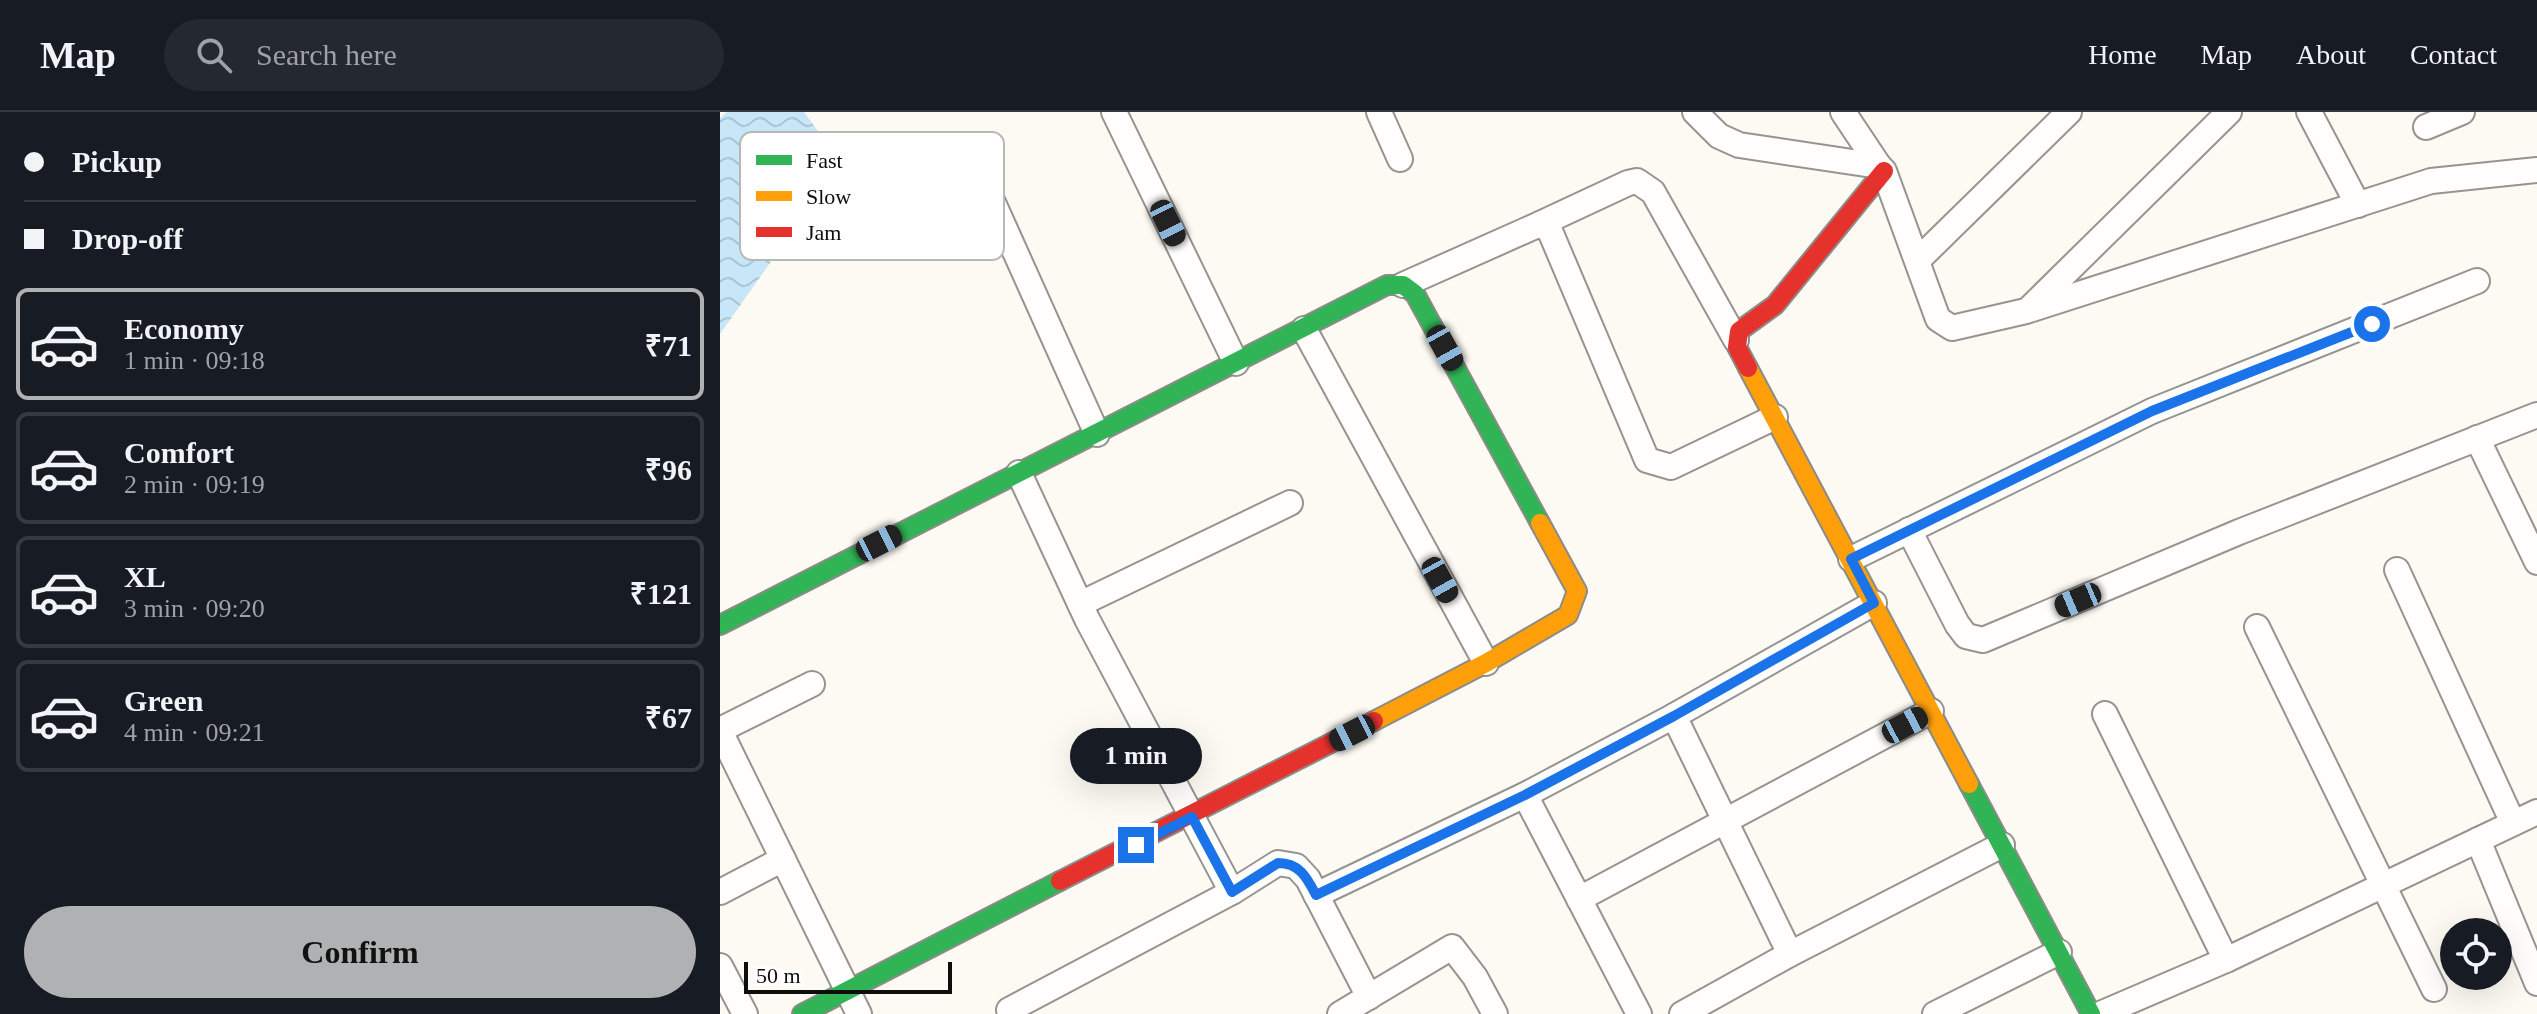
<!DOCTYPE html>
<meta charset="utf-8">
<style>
body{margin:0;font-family:Georgia,serif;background:#242831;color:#f1f3f6;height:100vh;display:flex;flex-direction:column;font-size:30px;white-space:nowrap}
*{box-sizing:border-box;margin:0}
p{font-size:26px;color:#9ea1a6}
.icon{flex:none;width:44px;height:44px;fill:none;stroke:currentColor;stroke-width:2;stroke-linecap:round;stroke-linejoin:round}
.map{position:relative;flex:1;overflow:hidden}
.panel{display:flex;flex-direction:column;background:#171b24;width:720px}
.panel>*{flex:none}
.hud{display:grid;align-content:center;height:176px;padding:0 24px;background:#171b24}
.fabs{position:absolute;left:1720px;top:806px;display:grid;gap:16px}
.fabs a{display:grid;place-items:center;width:72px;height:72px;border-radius:50%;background:#171b24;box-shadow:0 8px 32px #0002;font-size:40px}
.scale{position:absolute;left:24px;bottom:20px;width:208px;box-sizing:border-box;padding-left:8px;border:4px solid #0e0e0e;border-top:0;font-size:22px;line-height:28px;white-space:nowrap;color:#0e0e0e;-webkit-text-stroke:6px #fff;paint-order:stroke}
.end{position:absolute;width:36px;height:36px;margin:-18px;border:10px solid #1a73e8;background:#fff;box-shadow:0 0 0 4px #fff}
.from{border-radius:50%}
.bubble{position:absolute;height:56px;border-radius:28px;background:#171b24;box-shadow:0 8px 32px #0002;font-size:26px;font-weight:600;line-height:56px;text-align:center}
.car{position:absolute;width:24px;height:48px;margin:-24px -12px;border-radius:10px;box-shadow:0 0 6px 2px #0007;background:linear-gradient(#222 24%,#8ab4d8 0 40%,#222 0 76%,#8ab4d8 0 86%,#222 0)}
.hud b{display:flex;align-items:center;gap:28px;height:76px;font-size:30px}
.hud b+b{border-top:2px solid #363941}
.hud i{width:20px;height:20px;background:#f1f3f6}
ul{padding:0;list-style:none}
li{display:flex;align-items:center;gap:24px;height:112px;margin:0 16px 12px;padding:0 8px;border:4px solid #363941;border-radius:12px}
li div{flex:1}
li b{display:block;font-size:30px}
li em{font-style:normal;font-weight:600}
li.on{border-color:#b0b1b2}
li>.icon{width:72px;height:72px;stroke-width:1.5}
.action{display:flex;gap:16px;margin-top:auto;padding:16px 24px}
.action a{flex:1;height:92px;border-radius:48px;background:#b0b1b2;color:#111;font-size:32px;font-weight:600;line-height:92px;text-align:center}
header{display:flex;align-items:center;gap:48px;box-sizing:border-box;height:112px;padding:0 40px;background:#171b24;border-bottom:2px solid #363941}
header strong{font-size:38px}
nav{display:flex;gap:44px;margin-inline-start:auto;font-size:28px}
.search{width:560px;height:72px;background:#242831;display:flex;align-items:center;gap:20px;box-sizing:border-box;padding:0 28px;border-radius:44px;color:#9ea1a6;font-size:30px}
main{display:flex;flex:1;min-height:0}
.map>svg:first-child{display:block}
.water{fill:url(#water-waves)}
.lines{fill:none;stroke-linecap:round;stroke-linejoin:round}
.street-casing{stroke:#959491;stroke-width:28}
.fast-casing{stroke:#8c8b87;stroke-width:22}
.slow-casing{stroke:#8c8b87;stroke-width:22}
.jam-casing{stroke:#8c8b87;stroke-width:22}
.street{stroke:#fffefd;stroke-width:24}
.fast{stroke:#30b455;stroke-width:18}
.slow{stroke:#ff9f0a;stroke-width:18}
.jam{stroke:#e5322d;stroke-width:18}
.route{stroke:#1a73e8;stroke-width:10}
.key{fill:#fff;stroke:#b7b7b7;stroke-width:2}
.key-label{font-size:22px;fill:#0e0e0e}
</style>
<header>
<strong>Map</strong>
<div class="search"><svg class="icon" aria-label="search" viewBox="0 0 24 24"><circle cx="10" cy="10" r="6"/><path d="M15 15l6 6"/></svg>Search here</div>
<nav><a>Home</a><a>Map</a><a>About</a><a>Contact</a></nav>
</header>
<main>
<section class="panel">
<div class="hud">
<b><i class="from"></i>Pickup</b>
<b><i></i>Drop-off</b>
</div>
<ul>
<li class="on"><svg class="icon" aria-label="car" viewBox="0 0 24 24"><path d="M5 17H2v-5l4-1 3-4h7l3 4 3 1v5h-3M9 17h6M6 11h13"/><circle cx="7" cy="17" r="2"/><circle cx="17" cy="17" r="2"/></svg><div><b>Economy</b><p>1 min · 09:18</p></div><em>₹71</em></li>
<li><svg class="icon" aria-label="car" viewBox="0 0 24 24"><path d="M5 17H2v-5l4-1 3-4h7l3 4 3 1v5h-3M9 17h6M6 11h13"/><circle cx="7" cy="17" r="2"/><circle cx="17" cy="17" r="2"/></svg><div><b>Comfort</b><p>2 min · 09:19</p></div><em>₹96</em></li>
<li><svg class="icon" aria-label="car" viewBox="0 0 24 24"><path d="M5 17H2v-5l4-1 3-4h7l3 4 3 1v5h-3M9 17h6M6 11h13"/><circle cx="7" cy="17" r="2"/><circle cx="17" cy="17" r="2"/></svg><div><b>XL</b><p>3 min · 09:20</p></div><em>₹121</em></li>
<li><svg class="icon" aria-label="car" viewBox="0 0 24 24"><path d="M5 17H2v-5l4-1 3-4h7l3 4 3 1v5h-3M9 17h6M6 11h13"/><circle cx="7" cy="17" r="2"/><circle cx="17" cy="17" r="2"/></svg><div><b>Green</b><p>4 min · 09:21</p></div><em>₹67</em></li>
</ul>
<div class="action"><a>Confirm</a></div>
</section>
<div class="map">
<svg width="1817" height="902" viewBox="0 0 1817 902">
<defs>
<pattern id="water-waves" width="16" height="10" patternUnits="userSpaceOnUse" patternTransform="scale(2)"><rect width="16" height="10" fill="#c7e7f8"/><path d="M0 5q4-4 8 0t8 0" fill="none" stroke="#aac5d3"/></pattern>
</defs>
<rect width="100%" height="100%" fill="#fcfaf2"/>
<path class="water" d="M 7,0 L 84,0 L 121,50 L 0,222 L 0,6 Z"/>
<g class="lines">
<g class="street-casing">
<g id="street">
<path d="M 394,0 L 516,251"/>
<path d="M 659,0 L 680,47"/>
<path d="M 975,0 L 999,24 L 1019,33 L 1159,54 L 1164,59 L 1218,207 L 1232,216 L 1306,199 L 1711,69 L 1817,58"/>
<path d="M 1123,0 L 1159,54"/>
<path d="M 1589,0 L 1638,93"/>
<path d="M 1706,15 L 1742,0"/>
<path d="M 266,75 L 377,322"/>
<path d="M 820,112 L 908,71 L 917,69 L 933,80 L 1016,228"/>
<path d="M 1198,148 L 1349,0"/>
<path d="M 683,173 L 820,112 L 830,119 L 927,348 L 951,355 L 1055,305"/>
<path d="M 1311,195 L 1509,0"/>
<path d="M 584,217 L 766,551"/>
<path d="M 1757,326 L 1817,450"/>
<path d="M 299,361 L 367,507 L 512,780"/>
<path d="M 1189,418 L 1237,512 L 1246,524 L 1263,528 L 1519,420 L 1817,303"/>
<path d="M 1131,447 L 1432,299 L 1757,169"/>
<path d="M 1677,458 L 1793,711"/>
<path d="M 360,492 L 570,391"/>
<path d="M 1537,515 L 1714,877"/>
<path d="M 1385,602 L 1506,848"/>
<path d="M 954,604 L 1070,842 L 962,902"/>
<path d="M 0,618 L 92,572"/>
<path d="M 0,619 L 139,902"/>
<path d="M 1758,728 L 1817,871"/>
<path d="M 0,780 L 63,747"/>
<path d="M 596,783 L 805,683"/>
<path d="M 859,787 L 1211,599"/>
<path d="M 1070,842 L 1282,733"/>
<path d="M 0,854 L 25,902"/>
<path d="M 289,898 L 512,780 L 558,751 L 576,754 L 588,767 L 649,885"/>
<path d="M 620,902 L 732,835 L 755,865 L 775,902"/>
<path d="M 919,902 L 805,683 L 954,604 L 1154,491"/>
<path d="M 1215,902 L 1339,840"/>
<path d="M 1380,902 L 1506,848 L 1817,700"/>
</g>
</g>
<g class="fast-casing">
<g id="fast">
<path d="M 0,513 L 667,173 L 683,173 L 695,182 L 820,411"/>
<path d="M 1249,672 L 1371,902"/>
<path d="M 82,902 L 340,769"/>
</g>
</g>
<g class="slow-casing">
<g id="slow">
<path d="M 1028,256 L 1249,672"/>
<path d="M 654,609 L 766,551 L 848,503 L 857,479 L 820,411"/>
</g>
</g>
<g class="jam-casing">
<g id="jam">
<path d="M 1028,256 L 1017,235 L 1019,219 L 1055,193 L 1164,59"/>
<path d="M 340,769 L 654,609"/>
</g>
</g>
<use href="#street" class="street"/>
<use href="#fast" class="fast"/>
<use href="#slow" class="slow"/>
<use href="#jam" class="jam"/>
</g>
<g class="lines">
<path class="route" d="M 416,733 L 472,705 L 512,780 L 558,751 C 580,751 587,766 596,783 L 805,683 L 954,604 L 1154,491 L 1131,447 L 1432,299 L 1652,212"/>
</g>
<rect x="20" y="20" width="264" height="128" rx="12" class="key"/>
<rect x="36" y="43" width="36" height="10" fill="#30b455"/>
<rect x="36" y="79" width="36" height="10" fill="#ff9f0a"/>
<rect x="36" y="115" width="36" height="10" fill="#e5322d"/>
<g class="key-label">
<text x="86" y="56">Fast</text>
<text x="86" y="92">Slow</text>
<text x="86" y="128">Jam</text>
</g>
</svg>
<div class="fabs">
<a><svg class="icon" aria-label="locate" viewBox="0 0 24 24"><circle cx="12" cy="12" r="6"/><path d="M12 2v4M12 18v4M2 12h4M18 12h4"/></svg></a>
</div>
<div class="scale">50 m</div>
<i class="end from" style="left:1652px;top:212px"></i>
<i class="end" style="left:416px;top:733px"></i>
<div class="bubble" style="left:350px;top:616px;width:132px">1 min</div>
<i class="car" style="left:448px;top:111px;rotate:154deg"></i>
<i class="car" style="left:725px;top:236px;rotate:151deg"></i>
<i class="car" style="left:159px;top:431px;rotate:63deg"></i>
<i class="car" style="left:720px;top:468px;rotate:151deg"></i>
<i class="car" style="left:1358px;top:488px;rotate:247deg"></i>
<i class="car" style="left:1185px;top:613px;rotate:62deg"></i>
<i class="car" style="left:632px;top:621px;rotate:243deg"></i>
</div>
</main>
